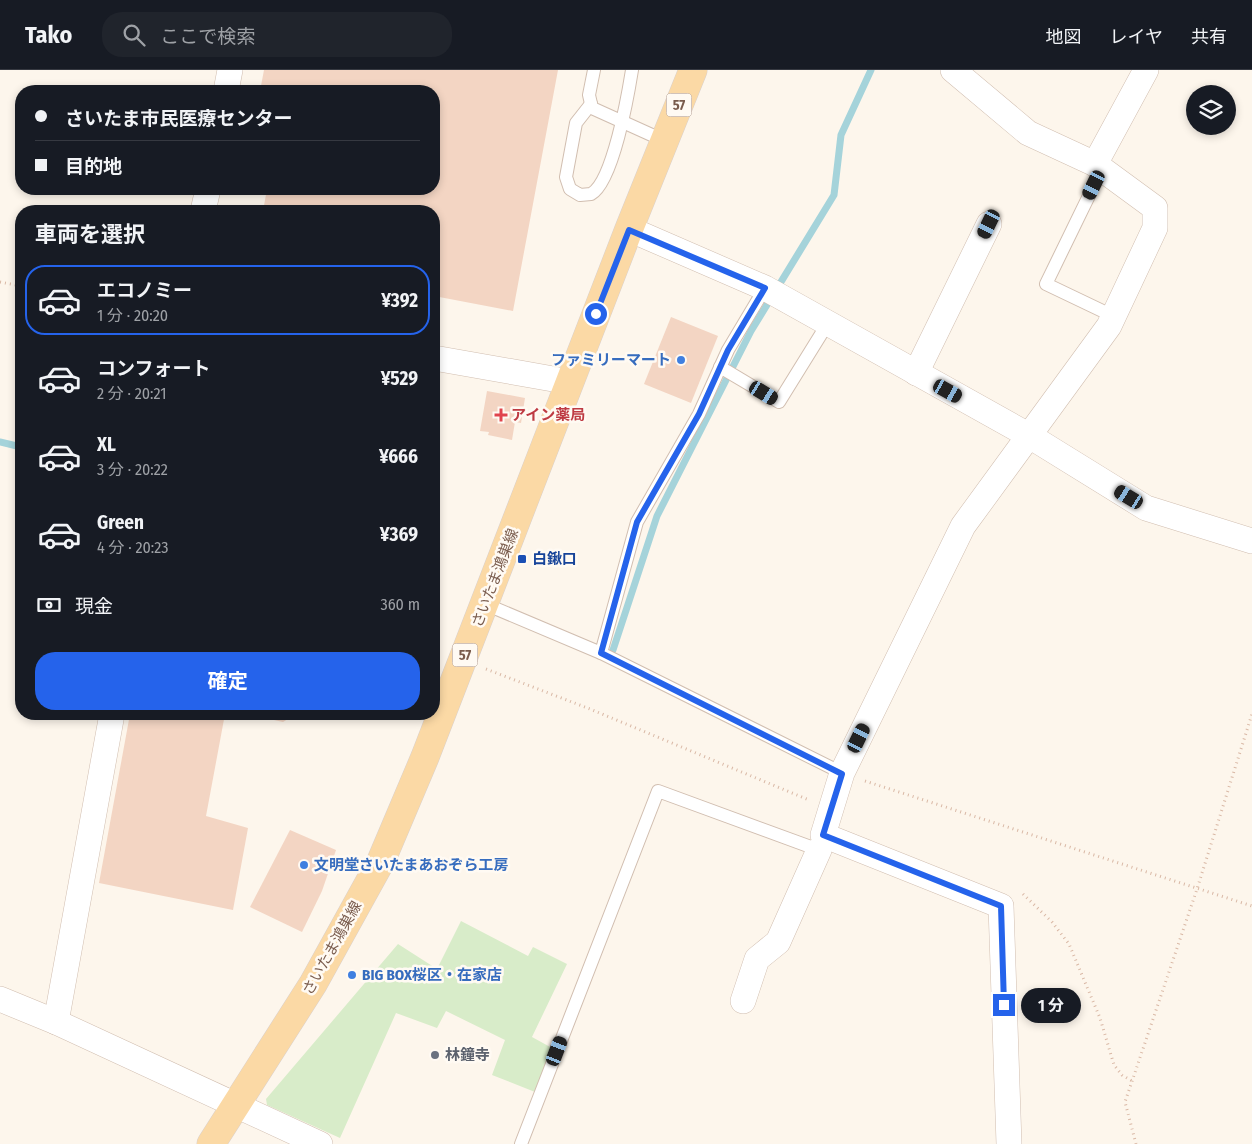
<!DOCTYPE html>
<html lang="ja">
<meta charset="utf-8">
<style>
body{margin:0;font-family:"Fira Sans Condensed","Noto Sans JP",sans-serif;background:#20242c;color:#f1f3f6;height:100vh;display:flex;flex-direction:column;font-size:19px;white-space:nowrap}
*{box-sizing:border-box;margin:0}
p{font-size:16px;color:#9ea1a6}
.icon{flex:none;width:28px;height:28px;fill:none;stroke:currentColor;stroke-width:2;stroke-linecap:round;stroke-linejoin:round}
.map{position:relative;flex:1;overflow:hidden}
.details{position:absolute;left:15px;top:135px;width:425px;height:515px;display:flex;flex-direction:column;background:#171b24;border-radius:20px;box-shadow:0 2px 8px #0003}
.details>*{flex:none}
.top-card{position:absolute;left:15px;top:15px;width:425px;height:110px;border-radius:20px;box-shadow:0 2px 8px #0003;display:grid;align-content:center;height:110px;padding:0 20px;background:#171b24}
.tools{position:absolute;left:1186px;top:15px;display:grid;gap:10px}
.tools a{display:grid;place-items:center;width:50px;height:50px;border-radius:50%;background:#171b24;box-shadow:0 2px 8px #0003;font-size:25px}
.end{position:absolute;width:22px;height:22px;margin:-11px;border:6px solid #2563eb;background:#fff;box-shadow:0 0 0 2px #fff}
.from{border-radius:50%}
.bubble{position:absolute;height:35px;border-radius:18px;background:#171b24;box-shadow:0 2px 8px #0003;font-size:16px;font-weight:700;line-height:35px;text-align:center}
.car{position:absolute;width:15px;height:30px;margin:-15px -8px;border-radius:6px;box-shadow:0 0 4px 1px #0007;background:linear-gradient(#222 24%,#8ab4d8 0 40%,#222 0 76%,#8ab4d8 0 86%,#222 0)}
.top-card b{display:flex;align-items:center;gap:18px;height:48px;font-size:19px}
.top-card b+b{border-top:1px solid #363941}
.top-card i{width:12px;height:12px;background:#f1f3f6}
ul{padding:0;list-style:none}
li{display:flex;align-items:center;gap:15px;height:70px;margin:0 10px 8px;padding:0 10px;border:2px solid transparent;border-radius:20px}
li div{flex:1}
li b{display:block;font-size:19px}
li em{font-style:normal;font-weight:700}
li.on{border-color:#2563eb}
li>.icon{width:45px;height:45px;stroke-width:1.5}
h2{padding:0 20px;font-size:22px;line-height:60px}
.pay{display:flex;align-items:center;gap:12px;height:55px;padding:0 20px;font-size:19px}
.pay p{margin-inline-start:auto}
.cta{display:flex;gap:10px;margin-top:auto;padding:10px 20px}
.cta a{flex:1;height:58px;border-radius:20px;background:#2563eb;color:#fff;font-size:20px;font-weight:700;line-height:58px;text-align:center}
header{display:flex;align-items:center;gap:30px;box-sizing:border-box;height:70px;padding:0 25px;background:#171b24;border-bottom:1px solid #363941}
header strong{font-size:24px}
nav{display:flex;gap:28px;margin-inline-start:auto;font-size:18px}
.search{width:350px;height:45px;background:#20242c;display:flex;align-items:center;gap:12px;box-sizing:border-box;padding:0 18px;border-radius:20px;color:#9ea1a6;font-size:19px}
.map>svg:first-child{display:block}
.green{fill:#d8ecc9}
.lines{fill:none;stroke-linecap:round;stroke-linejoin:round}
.stream{stroke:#a5d3da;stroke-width:7}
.building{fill:#f3d5c3}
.service-casing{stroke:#d1beb0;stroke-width:14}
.minor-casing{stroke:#d1beb0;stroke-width:26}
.primary-casing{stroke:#dad1cd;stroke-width:29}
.path{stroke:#d9b8a5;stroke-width:3;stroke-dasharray:1 4;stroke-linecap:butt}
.service{stroke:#fff;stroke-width:12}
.minor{stroke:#fff;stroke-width:25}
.primary{stroke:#fbd9a5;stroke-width:28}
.route{stroke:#2563eb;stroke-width:6}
.shop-dot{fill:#3f7fe0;stroke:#fffaf3;stroke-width:2}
.health-dot{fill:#e0444e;stroke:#fffaf3;stroke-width:2}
.transit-dot{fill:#1a4fb4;stroke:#fffaf3;stroke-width:2}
.worship-dot{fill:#6b7280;stroke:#fffaf3;stroke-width:2}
.labels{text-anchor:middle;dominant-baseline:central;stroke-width:5;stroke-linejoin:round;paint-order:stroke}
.shield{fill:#fffaf3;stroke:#a28b7f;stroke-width:1}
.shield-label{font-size:14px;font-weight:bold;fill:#7a5c4d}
.shop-label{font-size:15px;font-weight:bold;fill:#366cbe;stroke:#fffaf3;text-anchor:start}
.health-label{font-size:15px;font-weight:bold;fill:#be3a42;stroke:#fffaf3;text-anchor:start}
.transit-label{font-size:15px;font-weight:bold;fill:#164399;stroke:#fffaf3;text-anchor:start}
.street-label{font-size:15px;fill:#7a5c4d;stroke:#fffaf3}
.worship-label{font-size:15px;font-weight:bold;fill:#5b616d;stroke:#fffaf3;text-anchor:start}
</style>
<header>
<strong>Tako</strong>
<div class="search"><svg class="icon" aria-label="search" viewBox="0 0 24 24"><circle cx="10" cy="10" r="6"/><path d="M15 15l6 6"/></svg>ここで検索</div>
<nav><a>地図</a><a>レイヤ</a><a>共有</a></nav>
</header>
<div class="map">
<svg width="1252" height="1074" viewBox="0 0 1252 1074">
<rect width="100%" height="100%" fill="#fdf6ec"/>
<path class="green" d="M 461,851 L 528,886 L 533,877 L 567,894 L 532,967 L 552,978 L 535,1022 L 492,1005 L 505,970 L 446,941 L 437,958 L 396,943 L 340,1068 L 267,1035 L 266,1029 L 398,874 L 437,899 Z"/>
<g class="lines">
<g class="stream">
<path d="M 0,372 L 21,377"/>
<path d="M 613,580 L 657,446 L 751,261 L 834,125 L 841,65 L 871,0"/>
<path d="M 434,590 L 436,590"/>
</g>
</g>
<g class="building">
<path d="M 264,0 L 558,0 L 513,241 L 434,226 L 434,141 L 263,141 L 267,119 L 434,119 L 434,21 L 260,21 Z"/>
<path d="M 671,247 L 718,266 L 691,333 L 644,314 Z"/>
<path d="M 487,321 L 525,328 L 521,353 L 515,352 L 512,370 L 488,365 L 489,362 L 480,361 Z"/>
<path d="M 130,644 L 225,644 L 206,746 L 248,758 L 233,840 L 99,813 Z"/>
<path d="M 247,644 L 296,644 L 283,652 Z"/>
<path d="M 290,760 L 336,780 L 322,821 L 302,862 L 250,837 Z"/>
</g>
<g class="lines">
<g class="service-casing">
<g id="service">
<path d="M 594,0 L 589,25 L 592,38 L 665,71"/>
<path d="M 591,34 L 576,53 L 566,107 L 570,119 L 580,125 L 591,124 C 613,112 628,25 632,0"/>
<path d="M 1102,99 L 1046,214 L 1113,246"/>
<path d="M 720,297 L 779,332 L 828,253"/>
<path d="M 485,534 L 601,583 L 842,703"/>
<path d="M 601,583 L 637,452 L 699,344 L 728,280 L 765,218"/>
<path d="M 521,1074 L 658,721 L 819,780 L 819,777"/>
</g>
</g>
<g class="minor-casing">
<g id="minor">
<path d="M 953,0 L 1028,63 L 1095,94"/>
<path d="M 226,21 L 230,0"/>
<path d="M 203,141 L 208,119"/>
<path d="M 629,159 L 765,218 L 1028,365 L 1146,438 L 1252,471"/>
<path d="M 434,288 L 570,312"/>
<path d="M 916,303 L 989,154"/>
<path d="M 0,929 L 56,952 L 320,1074"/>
<path d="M 743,931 L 757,889 L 778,872 L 819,780"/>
<path d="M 56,952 L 112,644"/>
<path d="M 1009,1074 L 1001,836 L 823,765 L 842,703 L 963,456 L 1109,256 L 1155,158 L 1155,138 L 1095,94 L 1146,0"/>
</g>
</g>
<g class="primary-casing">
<path id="primary" d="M 211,1074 L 313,914 L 381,791 L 425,687 L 629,159 L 693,0"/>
</g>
<g class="path">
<path d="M 0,212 L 21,216"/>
<path d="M 486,599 L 590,639 L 809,730"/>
<path d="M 865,711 L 1252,836"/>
<path d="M 1023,824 L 1052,852 L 1069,874 L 1100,948 L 1114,995 L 1122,1005 L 1132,1011"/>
<path d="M 1136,1074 L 1125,1032 L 1197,819 L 1252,644"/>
</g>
<use href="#service" class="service"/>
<use href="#minor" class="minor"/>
<use href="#primary" class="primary"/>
</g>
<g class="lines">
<path class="route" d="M 596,244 L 629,160 L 765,218 L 728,280 L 699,344 L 637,452 L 601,583 L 842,704 L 823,765 L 1001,836 L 1004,935"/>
</g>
<g class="shop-dot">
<circle cx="681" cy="290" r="5"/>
<circle cx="304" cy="795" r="5"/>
<circle cx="352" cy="905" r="5"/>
</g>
<path class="health-dot" d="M498.5 337.5h5v5h5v5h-5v5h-5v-5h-5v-5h5z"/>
<rect class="transit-dot" x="517" y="484" width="10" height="10" rx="2.5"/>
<circle class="worship-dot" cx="435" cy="985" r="5"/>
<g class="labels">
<g class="shield">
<rect x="666.5" y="23.5" width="25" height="23" rx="4"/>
<rect x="452.5" y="573.5" width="25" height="23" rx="4"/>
</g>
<g class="shield-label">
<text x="679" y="35">57</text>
<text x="465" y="585">57</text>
</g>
<g class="shop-label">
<text x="671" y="290" text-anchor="end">ファミリーマート</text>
<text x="314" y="795">文明堂さいたまあおぞら工房</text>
<text x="362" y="905">BIG BOX桜区・在家店</text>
</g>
<g class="health-label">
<text x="511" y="345">アイン薬局</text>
</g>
<g class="transit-label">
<text x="532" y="489">白鍬口</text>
</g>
<g class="street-label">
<text transform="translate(495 508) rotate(-69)">さいたま鴻巣線</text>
<text transform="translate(332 878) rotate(-61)">さいたま鴻巣線</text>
</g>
<g class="worship-label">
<text x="445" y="985">林鐘寺</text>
</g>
</g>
</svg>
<div class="tools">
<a><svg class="icon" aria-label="layers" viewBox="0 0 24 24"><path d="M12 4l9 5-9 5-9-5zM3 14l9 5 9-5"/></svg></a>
</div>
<i class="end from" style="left:596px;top:244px"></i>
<i class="end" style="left:1004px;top:935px"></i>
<div class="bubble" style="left:1021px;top:918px;width:60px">1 分</div>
<i class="car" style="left:1094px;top:115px;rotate:206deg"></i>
<i class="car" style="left:989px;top:154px;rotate:206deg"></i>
<i class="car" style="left:948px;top:321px;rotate:119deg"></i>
<i class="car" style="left:764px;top:323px;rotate:121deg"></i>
<i class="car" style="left:1129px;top:427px;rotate:301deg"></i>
<i class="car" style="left:859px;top:668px;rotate:26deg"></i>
<i class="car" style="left:557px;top:981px;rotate:21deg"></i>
<div class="top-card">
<b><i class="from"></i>さいたま市民医療センター</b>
<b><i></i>目的地</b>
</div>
<section class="details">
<h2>車両を選択</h2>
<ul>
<li class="on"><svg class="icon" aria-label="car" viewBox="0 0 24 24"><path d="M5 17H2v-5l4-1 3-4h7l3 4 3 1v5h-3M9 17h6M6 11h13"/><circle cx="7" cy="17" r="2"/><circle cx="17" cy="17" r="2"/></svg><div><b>エコノミー</b><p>1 分 · 20:20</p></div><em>¥392</em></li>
<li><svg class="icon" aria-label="car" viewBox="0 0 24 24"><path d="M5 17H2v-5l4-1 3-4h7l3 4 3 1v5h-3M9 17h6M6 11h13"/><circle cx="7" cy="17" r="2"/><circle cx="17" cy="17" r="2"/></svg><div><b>コンフォート</b><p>2 分 · 20:21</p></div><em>¥529</em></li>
<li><svg class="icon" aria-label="car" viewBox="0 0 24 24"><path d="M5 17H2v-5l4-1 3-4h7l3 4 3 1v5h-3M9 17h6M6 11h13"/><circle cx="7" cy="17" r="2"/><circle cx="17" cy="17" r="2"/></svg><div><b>XL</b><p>3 分 · 20:22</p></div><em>¥666</em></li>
<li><svg class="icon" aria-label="car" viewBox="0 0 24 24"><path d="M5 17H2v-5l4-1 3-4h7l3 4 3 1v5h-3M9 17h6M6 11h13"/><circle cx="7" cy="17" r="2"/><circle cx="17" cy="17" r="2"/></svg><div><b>Green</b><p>4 分 · 20:23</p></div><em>¥369</em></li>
</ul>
<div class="pay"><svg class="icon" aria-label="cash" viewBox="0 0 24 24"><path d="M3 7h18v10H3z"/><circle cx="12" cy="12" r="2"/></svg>現金<p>360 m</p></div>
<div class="cta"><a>確定</a></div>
</section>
</div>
